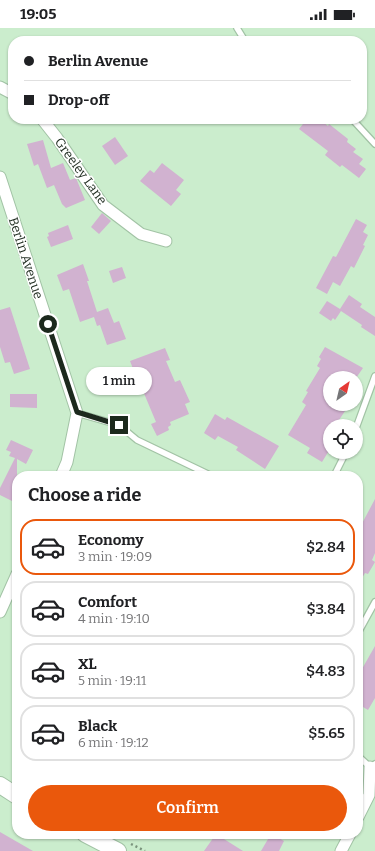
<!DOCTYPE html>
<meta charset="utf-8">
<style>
body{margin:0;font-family:Bitter,serif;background:#f6f6f6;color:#202124;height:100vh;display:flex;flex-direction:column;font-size:15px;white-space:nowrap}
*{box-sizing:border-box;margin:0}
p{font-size:13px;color:#757577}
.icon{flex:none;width:22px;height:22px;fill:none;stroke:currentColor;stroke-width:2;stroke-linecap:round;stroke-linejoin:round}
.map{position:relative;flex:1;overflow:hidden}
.side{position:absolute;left:12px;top:443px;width:351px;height:368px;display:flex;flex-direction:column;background:#fff;border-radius:16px;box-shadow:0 1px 3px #0004}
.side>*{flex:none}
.hud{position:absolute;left:8px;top:8px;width:359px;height:88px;border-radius:16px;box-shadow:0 1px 3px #0004;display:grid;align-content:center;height:88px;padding:0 16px;background:#fff}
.needle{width:26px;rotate:34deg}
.tools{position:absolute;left:323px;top:343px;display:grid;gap:8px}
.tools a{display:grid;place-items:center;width:40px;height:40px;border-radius:50%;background:#fff;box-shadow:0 1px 3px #0004;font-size:20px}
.end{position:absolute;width:18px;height:18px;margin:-9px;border:5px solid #1c291d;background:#fff;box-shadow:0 0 0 2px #fff}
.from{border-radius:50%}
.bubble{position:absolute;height:28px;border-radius:14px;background:#fff;box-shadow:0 1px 3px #0004;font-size:13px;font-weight:600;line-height:28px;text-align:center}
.hud b{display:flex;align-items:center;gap:14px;height:38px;font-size:15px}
.hud b+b{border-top:1px solid #e0e0e0}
.hud i{width:10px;height:10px;background:#202124}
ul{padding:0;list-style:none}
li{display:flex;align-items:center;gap:12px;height:56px;margin:0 8px 6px;padding:0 8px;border:2px solid #e0e0e0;border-radius:16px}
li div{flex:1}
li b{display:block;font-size:15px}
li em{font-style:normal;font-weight:600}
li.current{border-color:#ea580c}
li>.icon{width:36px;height:36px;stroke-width:1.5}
h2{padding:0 16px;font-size:18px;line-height:48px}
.button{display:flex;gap:8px;margin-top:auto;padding:8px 16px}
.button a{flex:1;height:46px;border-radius:24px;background:#ea580c;color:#fff;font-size:16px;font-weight:600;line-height:46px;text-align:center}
.status{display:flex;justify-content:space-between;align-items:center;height:28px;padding:0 20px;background:#fff;direction:ltr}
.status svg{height:11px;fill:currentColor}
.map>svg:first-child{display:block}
.building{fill:#d1b2d0}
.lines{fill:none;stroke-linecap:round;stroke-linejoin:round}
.service-casing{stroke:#a2c3a5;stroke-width:8}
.minor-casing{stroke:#a2c3a5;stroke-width:13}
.secondary-casing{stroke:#a2c3a5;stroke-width:18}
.path{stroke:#7b947d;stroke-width:2.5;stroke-dasharray:2 3;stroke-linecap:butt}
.service{stroke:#fff;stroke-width:5.5}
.minor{stroke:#fff;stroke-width:11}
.secondary{stroke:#fff;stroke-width:16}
.route{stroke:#1c291d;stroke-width:5}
.labels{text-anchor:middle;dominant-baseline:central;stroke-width:3;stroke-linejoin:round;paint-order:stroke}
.street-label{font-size:13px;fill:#1c291d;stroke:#fff}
</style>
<div class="status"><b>19:05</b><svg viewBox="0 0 49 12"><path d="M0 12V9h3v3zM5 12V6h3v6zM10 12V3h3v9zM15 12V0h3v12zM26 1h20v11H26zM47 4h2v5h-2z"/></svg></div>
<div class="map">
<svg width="375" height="823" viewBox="0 0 375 823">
<rect width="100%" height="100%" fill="#cbedcd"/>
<g class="building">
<path d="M 307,91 L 315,96 L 319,91 L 328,98 L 329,96 L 348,111 L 347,114 L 356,121 L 353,124 L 363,131 L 359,136 L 366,141 L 359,150 L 342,137 L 340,139 L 325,127 L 328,123 L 299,101 Z"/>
<path d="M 115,109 L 128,128 L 115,137 L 102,118 Z"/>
<path d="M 43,112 L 51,140 L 63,135 L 70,152 L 76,150 L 85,172 L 66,180 L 62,176 L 54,157 L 47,160 L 38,136 L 34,138 L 27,116 Z"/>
<path d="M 162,135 L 184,152 L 176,162 L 181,166 L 171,178 L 140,153 L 150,142 L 154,145 Z"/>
<path d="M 102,185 L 111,193 L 99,206 L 91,199 Z"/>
<path d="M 356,191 L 367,197 L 363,204 L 368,207 L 363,217 L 365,218 L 354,240 L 351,238 L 340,258 L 333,254 L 327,266 L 316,260 L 333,228 L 336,229 Z"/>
<path d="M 68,197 L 73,211 L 51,219 L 47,209 L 49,208 L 48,205 Z"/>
<path d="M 83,236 L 89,253 L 87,253 L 97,284 L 108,280 L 114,295 L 119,293 L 126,311 L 107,317 L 100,297 L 97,298 L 94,289 L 80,294 L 69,261 L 63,263 L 57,247 Z"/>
<path d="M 122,239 L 126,250 L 113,255 L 109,243 Z"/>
<path d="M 349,267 L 362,276 L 360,279 L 375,289 L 375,308 L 361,299 L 362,297 L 341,283 L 335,292 L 333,290 L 331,293 L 319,285 L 327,273 L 340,281 Z"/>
<path d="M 10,279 L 30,341 L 14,346 L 10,334 L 5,335 L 0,319 L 0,282 Z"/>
<path d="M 325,319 L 363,340 L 356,350 L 330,350 L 330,376 L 341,376 L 347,380 L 335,398 L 330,398 L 330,421 L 322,434 L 307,425 L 310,420 L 288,407 L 306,377 L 302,374 L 308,364 L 306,363 L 320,340 L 317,338 L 321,331 L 319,329 Z"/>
<path d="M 165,320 L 170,332 L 166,333 L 175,354 L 180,352 L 190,374 L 185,376 L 189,386 L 170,394 L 171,397 L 168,399 L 169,402 L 157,408 L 151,396 L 156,394 L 143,363 L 139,365 L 134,352 L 137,351 L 130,333 Z"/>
<path d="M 10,366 L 37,366 L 37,380 L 10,379 Z"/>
<path d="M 215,386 L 225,392 L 227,389 L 279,418 L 265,441 L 236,422 L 238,419 L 218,408 L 215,412 L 204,405 Z"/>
<path d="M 11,412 L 33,422 L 26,436 L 17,431 L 17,467 L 14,474 L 0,467 L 0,460 L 15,430 L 9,428 L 11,424 L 6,422 Z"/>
<path d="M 375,471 L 375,525 L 372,532 L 375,534 L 368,546 L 365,545 L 358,557 L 358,503 Z"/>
<path d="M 375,618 L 375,670 L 368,682 L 358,676 L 358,648 Z"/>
<path d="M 0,804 L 33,823 L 0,823 Z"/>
<path d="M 216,806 L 243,823 L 204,823 Z"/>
<path d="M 271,806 L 284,813 L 279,823 L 261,823 Z"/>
</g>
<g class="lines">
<g class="service-casing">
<g id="service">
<path d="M 237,0 L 245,13"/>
<path d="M 352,91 L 375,116"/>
<path d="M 77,385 L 119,397 L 137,412 L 212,448"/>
<path d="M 356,400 L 375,348"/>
<path d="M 334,448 L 346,424"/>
<path d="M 358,605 L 375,574"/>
<path d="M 358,728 L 370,739 L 375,736"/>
</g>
</g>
<g class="minor-casing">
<g id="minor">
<path d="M 0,59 L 13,66"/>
<path d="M 42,91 L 57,110 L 103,177 L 141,206 L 166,213"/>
<path d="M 0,149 L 77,385 L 67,434 L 61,448"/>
<path d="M 0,584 L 17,546"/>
<path d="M 358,789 L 369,767 L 370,739"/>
<path d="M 341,823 L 350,806"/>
</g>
</g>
<g class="secondary-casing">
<g id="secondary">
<path d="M 0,757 L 17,768"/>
<path d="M 85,806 L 118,823"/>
</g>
</g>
<path class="path" d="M 131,816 L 145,823"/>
<use href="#service" class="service"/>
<use href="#minor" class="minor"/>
<use href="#secondary" class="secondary"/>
</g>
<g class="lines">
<path class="route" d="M 48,296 L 77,384 L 119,397"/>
</g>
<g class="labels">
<g class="street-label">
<text transform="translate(81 143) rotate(54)">Greeley Lane</text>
<text transform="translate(26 230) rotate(72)">Berlin Avenue</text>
</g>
</g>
</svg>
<div class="tools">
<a><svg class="needle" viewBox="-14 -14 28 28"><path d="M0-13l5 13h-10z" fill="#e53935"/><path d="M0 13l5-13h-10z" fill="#757577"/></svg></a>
<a><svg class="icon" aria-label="locate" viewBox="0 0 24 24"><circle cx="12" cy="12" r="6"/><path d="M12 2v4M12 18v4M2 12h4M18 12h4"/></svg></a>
</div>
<i class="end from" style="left:48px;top:296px"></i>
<i class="end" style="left:119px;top:397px"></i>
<div class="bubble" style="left:86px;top:339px;width:66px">1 min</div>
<div class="hud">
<b><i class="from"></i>Berlin Avenue</b>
<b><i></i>Drop-off</b>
</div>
<section class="side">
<h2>Choose a ride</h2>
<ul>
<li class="current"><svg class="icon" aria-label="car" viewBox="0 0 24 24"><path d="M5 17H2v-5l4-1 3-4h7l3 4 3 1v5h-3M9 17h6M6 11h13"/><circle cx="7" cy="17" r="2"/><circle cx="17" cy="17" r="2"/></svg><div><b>Economy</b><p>3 min · 19:09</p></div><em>$2.84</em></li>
<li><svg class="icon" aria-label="car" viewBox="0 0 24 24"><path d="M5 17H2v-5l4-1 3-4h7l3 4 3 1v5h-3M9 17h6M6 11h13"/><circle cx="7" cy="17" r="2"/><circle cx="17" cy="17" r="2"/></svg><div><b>Comfort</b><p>4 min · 19:10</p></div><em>$3.84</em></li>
<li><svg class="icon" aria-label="car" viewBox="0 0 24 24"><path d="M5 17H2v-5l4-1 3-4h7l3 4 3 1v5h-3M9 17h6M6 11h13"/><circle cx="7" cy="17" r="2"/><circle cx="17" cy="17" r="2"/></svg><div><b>XL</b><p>5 min · 19:11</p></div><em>$4.83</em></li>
<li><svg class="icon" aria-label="car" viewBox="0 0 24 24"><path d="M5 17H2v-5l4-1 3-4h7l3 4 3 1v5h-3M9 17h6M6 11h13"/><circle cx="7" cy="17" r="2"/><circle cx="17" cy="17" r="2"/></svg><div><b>Black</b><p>6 min · 19:12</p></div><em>$5.65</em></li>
</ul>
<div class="button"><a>Confirm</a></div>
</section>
</div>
